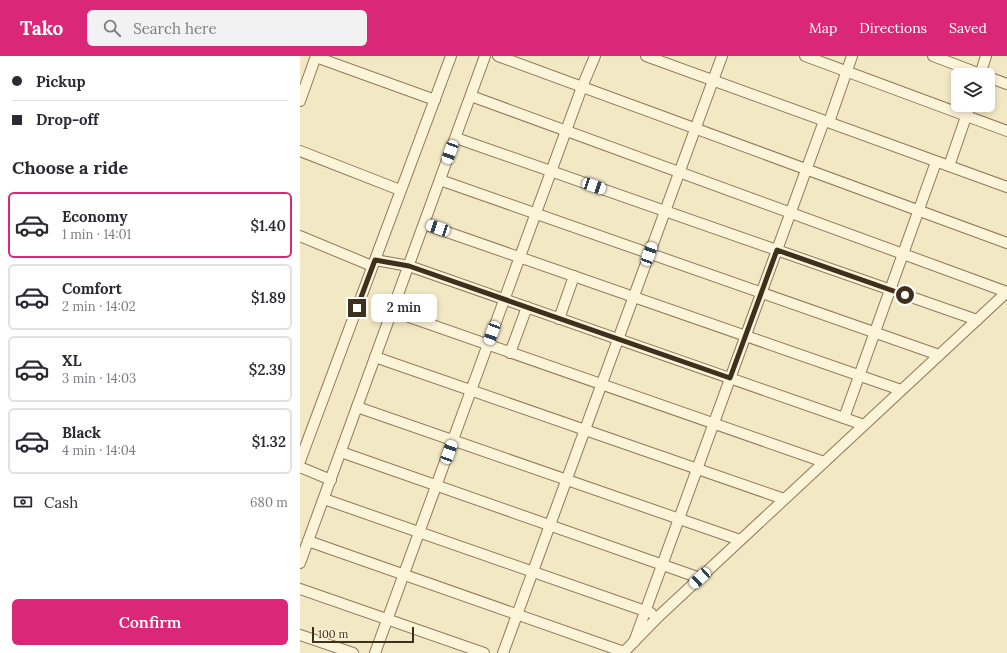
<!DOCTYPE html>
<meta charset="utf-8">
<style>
body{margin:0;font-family:Lora,serif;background:#f2f2f3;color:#2b2b33;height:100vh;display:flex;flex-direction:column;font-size:15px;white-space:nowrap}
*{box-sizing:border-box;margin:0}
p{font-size:13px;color:#7c7c81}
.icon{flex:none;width:22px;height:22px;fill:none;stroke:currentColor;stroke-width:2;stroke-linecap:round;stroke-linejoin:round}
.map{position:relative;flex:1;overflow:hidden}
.side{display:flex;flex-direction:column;background:#fff;width:300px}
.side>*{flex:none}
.hud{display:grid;align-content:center;height:88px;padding:0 12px;background:#fff}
.buttons{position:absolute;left:651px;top:12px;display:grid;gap:8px}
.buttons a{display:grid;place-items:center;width:44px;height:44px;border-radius:6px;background:#fff;box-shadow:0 2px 6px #0003;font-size:20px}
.scale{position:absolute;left:12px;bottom:10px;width:102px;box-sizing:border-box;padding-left:4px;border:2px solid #3f2f1d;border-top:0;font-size:11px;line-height:14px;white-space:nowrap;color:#3f2f1d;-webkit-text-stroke:3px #f9f1d5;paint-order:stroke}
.end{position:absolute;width:18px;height:18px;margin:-9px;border:5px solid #3f2f1d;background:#fff;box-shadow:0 0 0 2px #fff}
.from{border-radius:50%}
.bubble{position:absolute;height:28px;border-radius:6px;background:#fff;box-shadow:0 2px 6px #0003;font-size:13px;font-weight:600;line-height:28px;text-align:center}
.car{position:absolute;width:12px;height:24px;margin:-12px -6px;border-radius:5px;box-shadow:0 0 3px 1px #0007;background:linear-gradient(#fff 24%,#345 0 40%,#fff 0 76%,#345 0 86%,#fff 0)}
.hud b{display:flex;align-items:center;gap:14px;height:38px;font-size:15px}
.hud b+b{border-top:1px solid #e1e1e2}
.hud i{width:10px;height:10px;background:#2b2b33}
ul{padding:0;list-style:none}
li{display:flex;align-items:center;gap:12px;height:66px;margin:0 8px 6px;padding:0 4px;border:2px solid #e1e1e2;border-radius:6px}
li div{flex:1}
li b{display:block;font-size:15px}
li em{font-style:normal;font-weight:600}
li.on{border-color:#db2777}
li>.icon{width:36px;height:36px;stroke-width:1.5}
h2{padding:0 12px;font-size:18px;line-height:48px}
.pay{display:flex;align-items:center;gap:10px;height:44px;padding:0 12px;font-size:15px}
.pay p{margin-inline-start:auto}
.cta{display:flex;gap:8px;margin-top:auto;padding:8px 12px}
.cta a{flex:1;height:46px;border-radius:6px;background:#db2777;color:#fff;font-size:16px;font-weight:600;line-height:46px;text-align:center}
header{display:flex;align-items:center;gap:24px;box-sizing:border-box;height:56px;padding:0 20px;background:#db2777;color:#fff}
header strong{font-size:19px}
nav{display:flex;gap:22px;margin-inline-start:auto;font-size:14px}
.search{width:280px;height:36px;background:#f2f2f3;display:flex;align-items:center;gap:10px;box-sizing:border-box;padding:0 14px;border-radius:6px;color:#7c7c81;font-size:15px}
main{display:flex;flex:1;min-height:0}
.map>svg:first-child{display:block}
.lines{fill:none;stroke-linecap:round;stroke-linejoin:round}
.minor-casing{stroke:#907958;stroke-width:12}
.minor{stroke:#fcf4d9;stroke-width:10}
.route{stroke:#3f2f1d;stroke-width:5}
</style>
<header>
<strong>Tako</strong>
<div class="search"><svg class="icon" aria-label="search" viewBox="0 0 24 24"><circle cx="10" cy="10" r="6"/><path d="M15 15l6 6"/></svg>Search here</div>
<nav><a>Map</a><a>Directions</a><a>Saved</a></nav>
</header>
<main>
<section class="side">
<div class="hud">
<b><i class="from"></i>Pickup</b>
<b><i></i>Drop-off</b>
</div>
<h2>Choose a ride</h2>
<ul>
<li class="on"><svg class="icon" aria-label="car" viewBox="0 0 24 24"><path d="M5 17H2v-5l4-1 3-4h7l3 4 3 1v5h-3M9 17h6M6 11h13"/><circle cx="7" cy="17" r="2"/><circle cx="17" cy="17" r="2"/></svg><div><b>Economy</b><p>1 min · 14:01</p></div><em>$1.40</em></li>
<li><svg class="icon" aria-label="car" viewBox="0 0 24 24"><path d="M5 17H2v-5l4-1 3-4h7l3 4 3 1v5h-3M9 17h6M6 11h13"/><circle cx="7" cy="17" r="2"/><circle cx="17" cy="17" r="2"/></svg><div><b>Comfort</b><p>2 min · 14:02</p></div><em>$1.89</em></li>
<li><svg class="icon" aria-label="car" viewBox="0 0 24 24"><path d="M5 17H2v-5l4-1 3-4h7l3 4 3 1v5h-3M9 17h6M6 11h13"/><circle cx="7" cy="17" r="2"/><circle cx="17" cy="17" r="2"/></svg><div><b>XL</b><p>3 min · 14:03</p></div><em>$2.39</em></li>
<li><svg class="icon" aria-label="car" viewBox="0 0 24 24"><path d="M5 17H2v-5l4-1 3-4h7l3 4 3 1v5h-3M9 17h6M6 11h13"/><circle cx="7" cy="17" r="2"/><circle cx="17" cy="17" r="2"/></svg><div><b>Black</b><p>4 min · 14:04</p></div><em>$1.32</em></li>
</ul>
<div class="pay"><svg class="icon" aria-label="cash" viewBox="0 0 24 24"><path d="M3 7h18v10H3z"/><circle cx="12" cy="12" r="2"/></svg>Cash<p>680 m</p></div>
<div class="cta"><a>Confirm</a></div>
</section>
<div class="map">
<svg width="707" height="597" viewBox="0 0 707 597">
<rect width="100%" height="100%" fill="#f3e8c4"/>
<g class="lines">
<g class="minor-casing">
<g id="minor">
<path d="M 198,0 L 707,187"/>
<path d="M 346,0 L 707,131"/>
<path d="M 505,0 L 707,75"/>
<path d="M 633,0 L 683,19"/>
<path d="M 16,1 L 135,44"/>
<path d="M 680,19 L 686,0"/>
<path d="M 688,21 L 707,28"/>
<path d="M 171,40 L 707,236"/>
<path d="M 0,45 L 16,0"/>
<path d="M 529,66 L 552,0"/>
<path d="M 156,82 L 677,264"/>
<path d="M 0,95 L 100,134"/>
<path d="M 649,110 L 670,49"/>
<path d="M 140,124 L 639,299"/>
<path d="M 124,168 L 601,334"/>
<path d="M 0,180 L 72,210"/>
<path d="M 75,204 L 109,210 L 564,369"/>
<path d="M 92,255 L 524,406"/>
<path d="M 259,263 L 274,220"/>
<path d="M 210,297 L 227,251"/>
<path d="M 75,301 L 484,443"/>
<path d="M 57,351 L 440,484"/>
<path d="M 544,362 L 636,106"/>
<path d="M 41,396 L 400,522"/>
<path d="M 0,405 L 151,0"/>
<path d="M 0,411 L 31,424"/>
<path d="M 24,443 L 351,557"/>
<path d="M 8,485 L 324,596"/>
<path d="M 0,507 L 185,0"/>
<path d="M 0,533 L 184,597"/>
<path d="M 0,579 L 53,597"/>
<path d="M 334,586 L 524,65"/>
<path d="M 75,597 L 282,31 L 295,0"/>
<path d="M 203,597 L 422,0"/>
<path d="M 323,597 L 359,560 L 707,236"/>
</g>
</g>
<use href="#minor" class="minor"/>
</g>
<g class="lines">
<path class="route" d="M 57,252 L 75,204 L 109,210 L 430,322 L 477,194 L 605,239"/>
</g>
</svg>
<div class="buttons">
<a><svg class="icon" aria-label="layers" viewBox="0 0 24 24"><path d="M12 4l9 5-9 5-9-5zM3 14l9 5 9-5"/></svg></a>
</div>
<div class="scale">100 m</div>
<i class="end from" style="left:605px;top:239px"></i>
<i class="end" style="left:57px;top:252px"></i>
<div class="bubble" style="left:71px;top:238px;width:66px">2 min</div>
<i class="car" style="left:150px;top:96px;rotate:200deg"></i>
<i class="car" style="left:294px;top:130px;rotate:109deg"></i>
<i class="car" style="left:138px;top:172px;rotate:289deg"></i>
<i class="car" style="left:349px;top:198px;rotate:20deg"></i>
<i class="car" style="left:192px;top:277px;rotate:200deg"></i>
<i class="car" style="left:149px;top:396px;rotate:20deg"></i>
<i class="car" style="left:400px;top:522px;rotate:227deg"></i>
</div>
</main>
